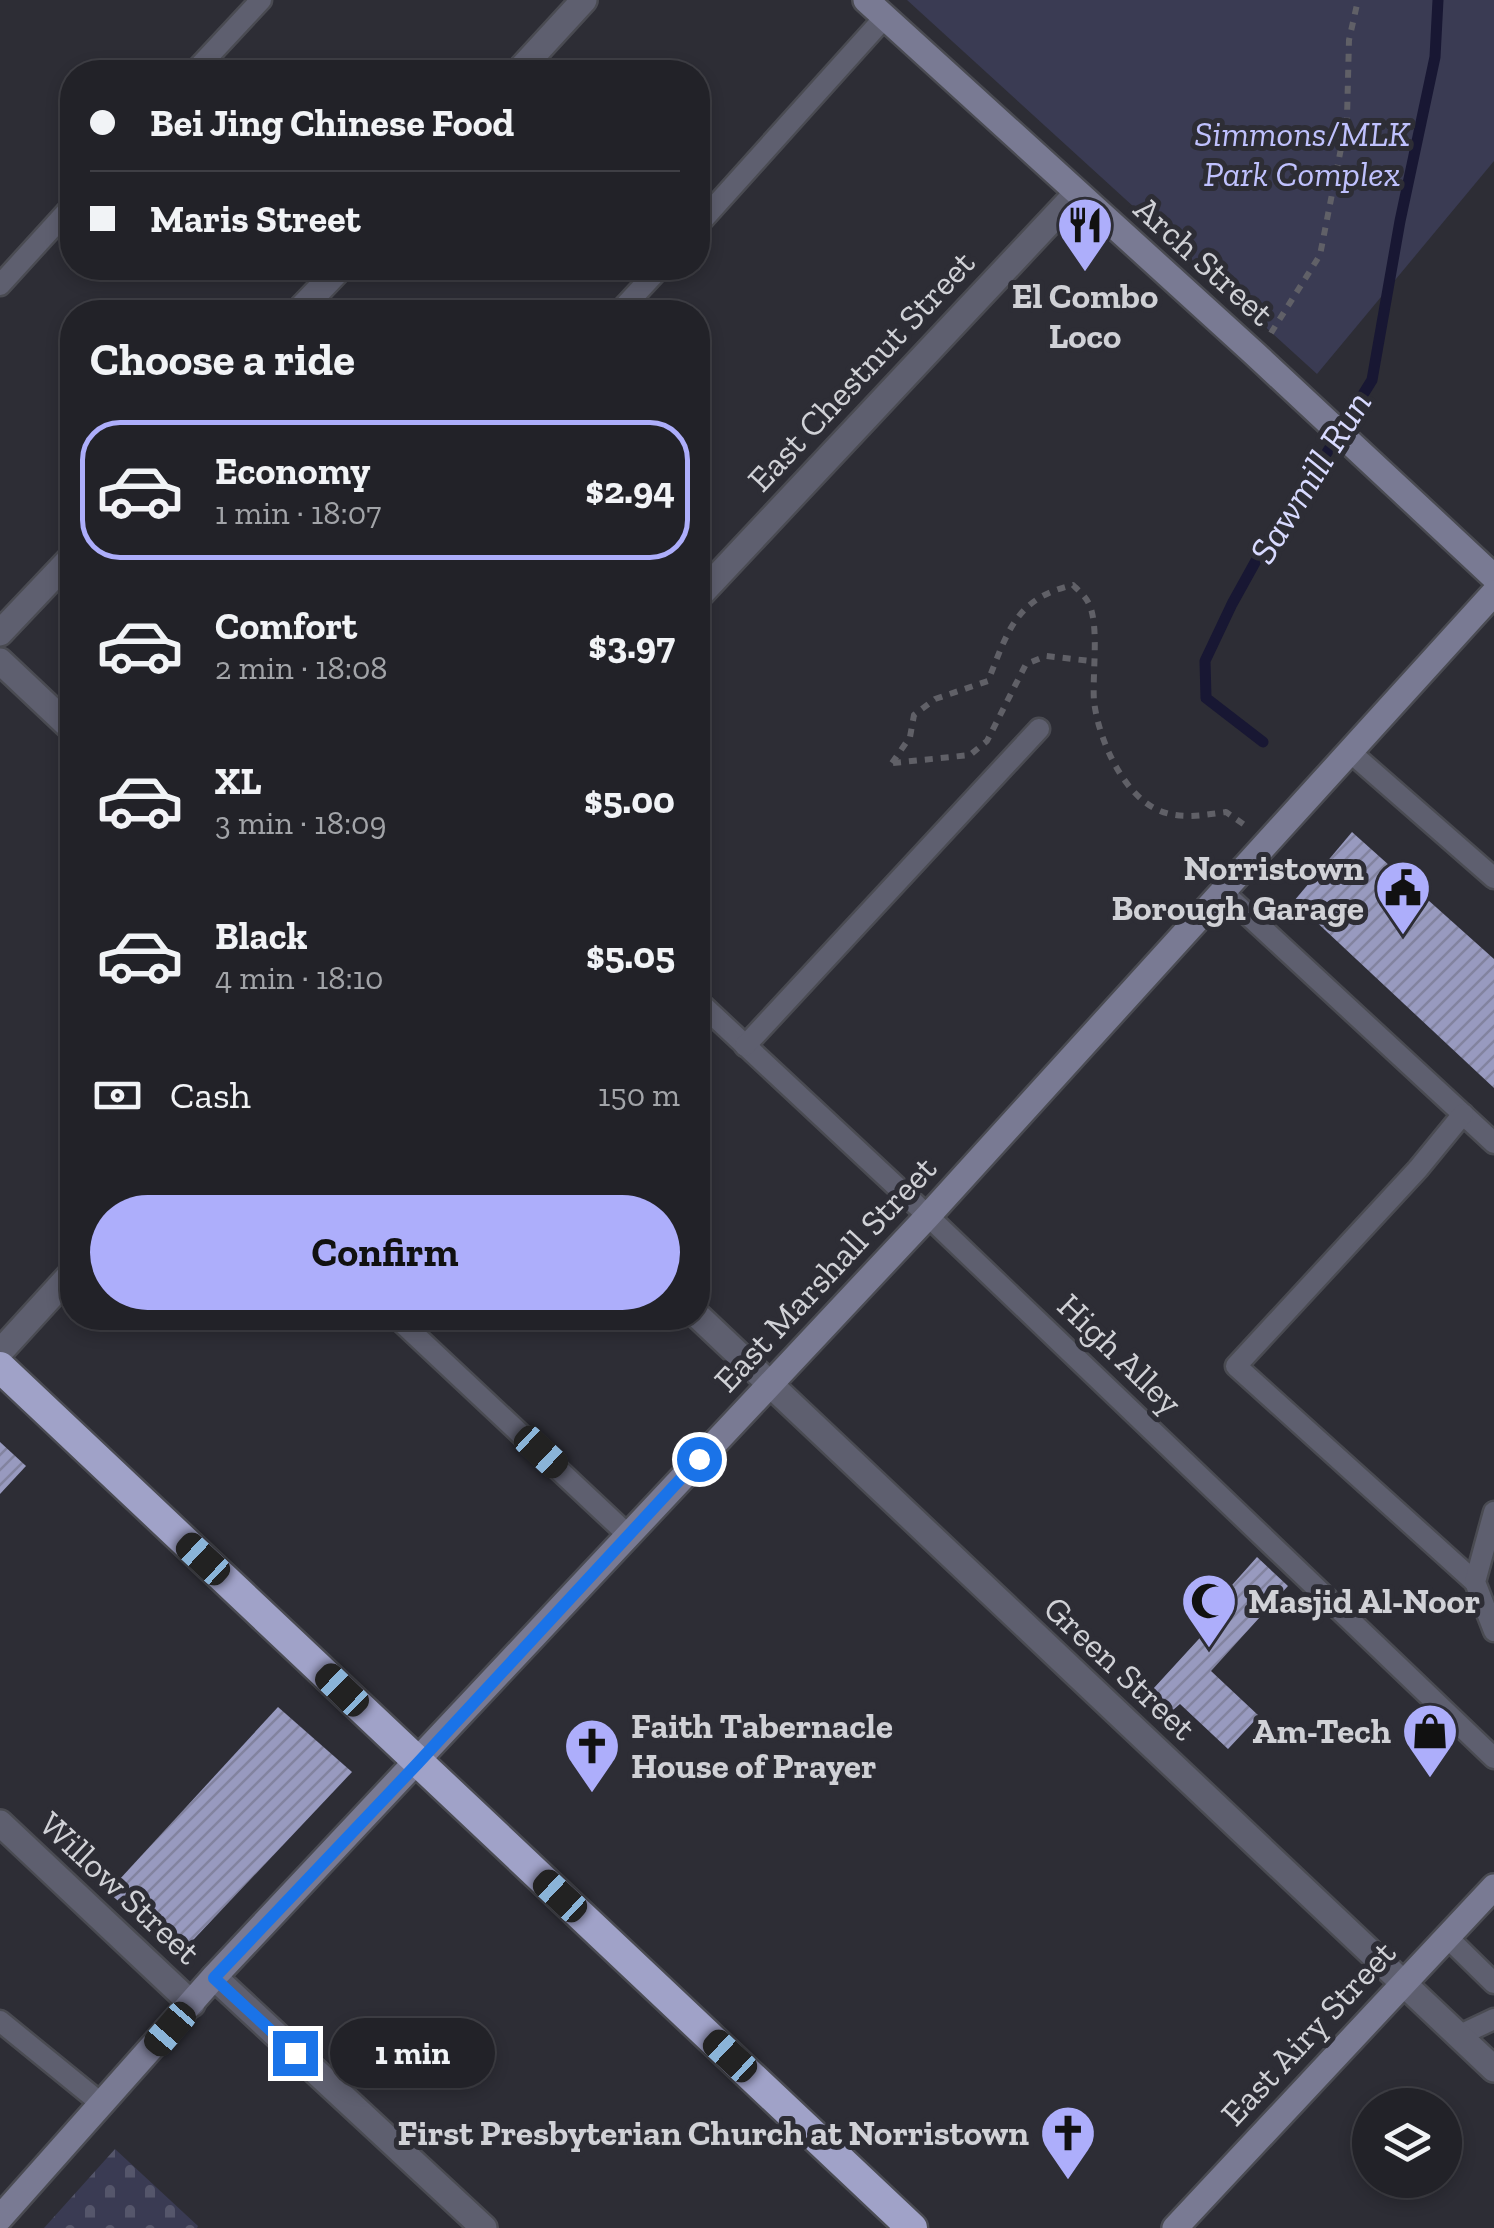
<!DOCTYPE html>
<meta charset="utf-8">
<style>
body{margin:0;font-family:"Zilla Slab",serif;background:#2e2f34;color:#f1f3f6;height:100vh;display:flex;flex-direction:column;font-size:38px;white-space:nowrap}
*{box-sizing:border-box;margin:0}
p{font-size:32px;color:#a2a4a8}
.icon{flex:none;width:55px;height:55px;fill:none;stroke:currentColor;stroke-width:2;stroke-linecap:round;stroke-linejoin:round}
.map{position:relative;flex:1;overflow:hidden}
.drawer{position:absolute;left:60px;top:300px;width:650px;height:1030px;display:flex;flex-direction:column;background:#222228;border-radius:40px;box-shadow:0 5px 15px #0003,0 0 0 2px #3f3f45}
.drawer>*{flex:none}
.guide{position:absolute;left:60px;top:60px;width:650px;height:220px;border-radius:40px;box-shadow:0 5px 15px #0003,0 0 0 2px #3f3f45;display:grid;align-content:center;height:220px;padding:0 30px;background:#222228}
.fabs{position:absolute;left:1352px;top:2088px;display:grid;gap:20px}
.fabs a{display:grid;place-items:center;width:110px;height:110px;border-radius:50%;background:#222228;box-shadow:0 5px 15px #0003,0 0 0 2px #3f3f45;font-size:50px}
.end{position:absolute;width:45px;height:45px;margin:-22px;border:12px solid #1a73e8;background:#fff;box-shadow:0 0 0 5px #fff}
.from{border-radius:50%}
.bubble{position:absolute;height:70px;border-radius:35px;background:#222228;box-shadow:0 5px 15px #0003,0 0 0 2px #3f3f45;font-size:32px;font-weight:800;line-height:70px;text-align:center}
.car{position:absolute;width:30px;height:60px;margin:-30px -15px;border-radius:12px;box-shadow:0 0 8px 2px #0007;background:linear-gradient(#222 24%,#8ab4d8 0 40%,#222 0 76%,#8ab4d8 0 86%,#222 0)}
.guide b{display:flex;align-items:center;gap:35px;height:95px;font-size:38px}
.guide b+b{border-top:2px solid #3f3f45}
.guide i{width:25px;height:25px;background:#f1f3f6}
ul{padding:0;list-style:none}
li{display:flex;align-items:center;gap:30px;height:140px;margin:0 20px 15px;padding:0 10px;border:5px solid transparent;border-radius:40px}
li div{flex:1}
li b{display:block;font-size:38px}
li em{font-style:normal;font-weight:800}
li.active{border-color:#adaefb}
li>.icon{width:90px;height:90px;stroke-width:1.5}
h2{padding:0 30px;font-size:45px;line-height:120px}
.pay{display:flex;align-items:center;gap:25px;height:110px;padding:0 30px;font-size:38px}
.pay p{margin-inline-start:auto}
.action{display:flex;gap:20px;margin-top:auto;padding:20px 30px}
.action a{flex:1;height:115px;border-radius:60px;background:#adaefb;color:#111;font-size:40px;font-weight:800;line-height:115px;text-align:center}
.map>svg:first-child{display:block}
.green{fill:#3a3b53}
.cemetery{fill:url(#cemetery-stones)}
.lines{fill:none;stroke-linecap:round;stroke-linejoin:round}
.stream{stroke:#181733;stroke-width:11}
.building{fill:url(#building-hatch)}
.lane-casing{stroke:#4a4b52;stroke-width:25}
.street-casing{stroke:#4a4b52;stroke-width:30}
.secondary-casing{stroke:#4a4b52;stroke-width:30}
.highway-casing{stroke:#4a4b52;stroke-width:35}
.path{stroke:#606067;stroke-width:6;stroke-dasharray:8 8;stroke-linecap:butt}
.lane{stroke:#5e5f6f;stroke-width:20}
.street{stroke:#5e5f6f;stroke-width:25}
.secondary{stroke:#797a93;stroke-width:25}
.highway{stroke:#a0a2c8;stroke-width:30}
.route{stroke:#1a73e8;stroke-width:12}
.labels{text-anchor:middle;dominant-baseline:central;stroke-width:10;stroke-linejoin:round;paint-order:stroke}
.park-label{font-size:35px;font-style:italic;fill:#bfc1fd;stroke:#2d2d35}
.street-label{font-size:35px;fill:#d0d1d6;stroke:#2d2d35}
.poi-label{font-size:35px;font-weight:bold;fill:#d0d1d6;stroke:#2d2d35;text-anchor:end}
.water-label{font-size:38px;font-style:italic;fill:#d8daff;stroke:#2d2d35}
</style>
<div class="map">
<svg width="1494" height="2228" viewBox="0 0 1494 2228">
<defs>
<pattern id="cemetery-stones" width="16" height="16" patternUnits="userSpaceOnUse" patternTransform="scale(2.5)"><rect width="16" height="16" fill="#3a3b53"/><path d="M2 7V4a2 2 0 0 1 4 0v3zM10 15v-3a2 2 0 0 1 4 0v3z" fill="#55566b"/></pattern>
<pattern id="building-hatch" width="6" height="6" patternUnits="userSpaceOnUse" patternTransform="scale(2.5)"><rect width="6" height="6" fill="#989abf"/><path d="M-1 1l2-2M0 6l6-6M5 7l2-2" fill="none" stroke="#82839f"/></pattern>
</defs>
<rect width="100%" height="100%" fill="#2d2d35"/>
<path class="green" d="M 907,0 L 1494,0 L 1494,161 L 1317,374 Z"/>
<path class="cemetery" d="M 115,2149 L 198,2226 L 197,2228 L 44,2228 Z"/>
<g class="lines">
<path class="stream" d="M 1263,742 L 1206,698 L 1205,661 L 1232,604 L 1268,539 L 1305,488 L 1372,380 L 1400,221 L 1435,57 L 1438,0"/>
</g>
<g class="building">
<path d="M 1352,832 L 1494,959 L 1494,1088 L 1294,901 Z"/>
<path d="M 0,1442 L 26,1466 L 0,1494 Z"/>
<path d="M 1257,1557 L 1288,1586 L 1211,1671 L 1259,1716 L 1228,1749 L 1180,1704 L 1173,1710 L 1153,1689 L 1208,1629 L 1200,1621 Z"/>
<path d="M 278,1707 L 352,1772 L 179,1955 L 108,1892 Z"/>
</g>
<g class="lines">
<g class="lane-casing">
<g id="lane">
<path d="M 194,72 L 261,0"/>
<path d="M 698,225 L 885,17"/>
<path d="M 0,285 L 72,206"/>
<path d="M 619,312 L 660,268"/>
<path d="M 1349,751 L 1494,878"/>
<path d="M 1222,891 L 1494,1143"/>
<path d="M 698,1001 L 928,1216 L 1494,1758"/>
<path d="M 745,1046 L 1039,729"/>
<path d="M 1463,1114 L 1418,1169 L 1236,1366 L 1475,1582"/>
<path d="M 397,1318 L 627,1534"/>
<path d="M 1494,1512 L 1475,1582 L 1494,1631"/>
<path d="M 1446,1936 L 1494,1983"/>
<path d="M 0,2021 L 103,2105"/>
<path d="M 1458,2036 L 1494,2019"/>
</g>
</g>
<g class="street-casing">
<g id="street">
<path d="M 518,72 L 584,0"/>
<path d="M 298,312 L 340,268"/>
<path d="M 698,597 L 1076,194"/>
<path d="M 0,633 L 72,557"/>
<path d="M 0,661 L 72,729"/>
<path d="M 698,1316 L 1494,2069"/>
<path d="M 0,1352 L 72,1273"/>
<path d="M 0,1823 L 192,2004"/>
<path d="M 214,1977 L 484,2228"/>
</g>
</g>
<g class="secondary-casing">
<g id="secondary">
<path d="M 866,0 L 1255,354 L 1494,577"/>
<path d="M 0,2218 L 214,1977 L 928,1216 L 1494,593"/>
<path d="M 1175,2228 L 1494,1887"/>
</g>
</g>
<g class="highway-casing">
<path id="highway" d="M 0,1367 L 912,2228"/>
</g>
<g class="path">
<path d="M 1271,333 L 1320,255 L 1347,118 L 1349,40 L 1358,0"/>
<path d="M 892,763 L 910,737 L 914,715 L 935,699 L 988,681 C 1008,631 1016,598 1073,585 C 1078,590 1085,596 1088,602 C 1100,623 1092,674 1094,701 C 1098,737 1122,794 1158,810 C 1180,820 1203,815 1226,812 L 1246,826"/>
<path d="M 893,763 L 970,755 L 987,741 L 1026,664 L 1046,656 L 1091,661"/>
</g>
<use href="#lane" class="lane"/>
<use href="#street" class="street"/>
<use href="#secondary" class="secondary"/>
<use href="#highway" class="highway"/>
</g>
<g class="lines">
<path class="route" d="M 295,2053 L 214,1978 L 418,1763 L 699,1459"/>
</g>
<defs>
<g id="restaurant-pin" transform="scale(2.875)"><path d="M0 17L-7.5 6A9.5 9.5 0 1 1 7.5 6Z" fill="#adaefb" stroke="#2d2d35"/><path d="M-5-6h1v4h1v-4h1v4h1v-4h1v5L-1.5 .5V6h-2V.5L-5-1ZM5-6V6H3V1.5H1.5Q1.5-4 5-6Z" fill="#111"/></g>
<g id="civic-pin" transform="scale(2.875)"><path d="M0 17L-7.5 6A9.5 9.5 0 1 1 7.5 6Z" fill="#adaefb" stroke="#2d2d35"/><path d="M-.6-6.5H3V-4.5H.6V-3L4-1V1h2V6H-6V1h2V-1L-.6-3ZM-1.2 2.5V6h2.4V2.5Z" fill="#111"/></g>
<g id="mosque-pin" transform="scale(2.875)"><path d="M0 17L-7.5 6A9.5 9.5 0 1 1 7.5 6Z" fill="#adaefb" stroke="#2d2d35"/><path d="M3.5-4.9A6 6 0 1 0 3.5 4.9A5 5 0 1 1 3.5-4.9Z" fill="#111"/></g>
<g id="shop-pin" transform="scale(2.875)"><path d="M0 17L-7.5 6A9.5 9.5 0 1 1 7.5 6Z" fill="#adaefb" stroke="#2d2d35"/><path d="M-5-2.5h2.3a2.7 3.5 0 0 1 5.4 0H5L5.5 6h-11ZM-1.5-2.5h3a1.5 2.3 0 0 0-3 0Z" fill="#111"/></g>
<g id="church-pin" transform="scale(2.875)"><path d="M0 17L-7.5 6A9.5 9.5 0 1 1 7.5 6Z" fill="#adaefb" stroke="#2d2d35"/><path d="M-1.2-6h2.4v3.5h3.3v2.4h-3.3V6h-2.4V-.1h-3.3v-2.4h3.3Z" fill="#111"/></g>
</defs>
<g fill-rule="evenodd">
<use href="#restaurant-pin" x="1085" y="225"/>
<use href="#civic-pin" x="1403" y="888"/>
<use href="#mosque-pin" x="1209" y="1601"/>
<use href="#shop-pin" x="1430" y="1731"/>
<use href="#church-pin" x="592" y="1746"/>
<use href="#church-pin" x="1068" y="2133"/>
</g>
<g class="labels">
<g class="park-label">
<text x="1302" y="134">Simmons/MLK<tspan x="1302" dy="40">Park Complex</tspan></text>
</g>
<g class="street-label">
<text transform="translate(1204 261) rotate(42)">Arch Street</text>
<text transform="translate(861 371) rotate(-47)">East Chestnut Street</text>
<text transform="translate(825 1274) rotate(-47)">East Marshall Street</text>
<text transform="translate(1120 1354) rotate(44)">High Alley</text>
<text transform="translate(1120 1668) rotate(43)">Green Street</text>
<text transform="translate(120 1888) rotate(43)">Willow Street</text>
<text transform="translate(1308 2033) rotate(-47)">East Airy Street</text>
</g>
<g class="poi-label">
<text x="1085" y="296" text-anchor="middle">El Combo<tspan x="1085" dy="40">Loco</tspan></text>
<text x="1364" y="868">Norristown<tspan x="1364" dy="40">Borough Garage</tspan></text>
<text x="1248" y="1601" text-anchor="start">Masjid Al-Noor</text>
<text x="631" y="1726" text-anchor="start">Faith Tabernacle<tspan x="631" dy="40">House of Prayer</tspan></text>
<text x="1391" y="1731">Am-Tech</text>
<text x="1029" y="2133">First Presbyterian Church at Norristown</text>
</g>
<g class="water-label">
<text transform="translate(1310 477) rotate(-58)">Sawmill Run</text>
</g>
</g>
</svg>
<div class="fabs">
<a><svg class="icon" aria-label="layers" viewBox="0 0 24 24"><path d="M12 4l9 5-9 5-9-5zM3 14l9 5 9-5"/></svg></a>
</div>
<i class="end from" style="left:699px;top:1459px"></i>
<i class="end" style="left:295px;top:2053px"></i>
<div class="bubble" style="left:330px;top:2018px;width:165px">1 min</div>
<i class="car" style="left:541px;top:1452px;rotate:133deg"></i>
<i class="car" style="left:203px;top:1559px;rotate:313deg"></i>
<i class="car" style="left:342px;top:1690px;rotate:314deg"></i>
<i class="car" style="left:560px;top:1896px;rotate:313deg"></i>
<i class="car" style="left:170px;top:2029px;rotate:221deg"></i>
<i class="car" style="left:730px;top:2056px;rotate:313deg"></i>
<div class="guide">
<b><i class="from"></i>Bei Jing Chinese Food</b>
<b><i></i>Maris Street</b>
</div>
<section class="drawer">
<h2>Choose a ride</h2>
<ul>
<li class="active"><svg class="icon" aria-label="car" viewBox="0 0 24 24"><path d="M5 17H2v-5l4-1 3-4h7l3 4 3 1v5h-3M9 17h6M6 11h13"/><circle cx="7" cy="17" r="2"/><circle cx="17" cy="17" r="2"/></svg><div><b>Economy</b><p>1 min · 18:07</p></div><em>$2.94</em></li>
<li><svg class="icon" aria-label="car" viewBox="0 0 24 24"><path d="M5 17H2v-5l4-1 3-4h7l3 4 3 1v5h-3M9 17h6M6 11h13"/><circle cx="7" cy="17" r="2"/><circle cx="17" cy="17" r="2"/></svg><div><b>Comfort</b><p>2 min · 18:08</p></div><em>$3.97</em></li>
<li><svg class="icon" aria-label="car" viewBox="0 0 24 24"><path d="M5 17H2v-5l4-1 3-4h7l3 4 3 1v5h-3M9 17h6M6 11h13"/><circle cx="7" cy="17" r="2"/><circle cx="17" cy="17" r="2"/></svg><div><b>XL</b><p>3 min · 18:09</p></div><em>$5.00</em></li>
<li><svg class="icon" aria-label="car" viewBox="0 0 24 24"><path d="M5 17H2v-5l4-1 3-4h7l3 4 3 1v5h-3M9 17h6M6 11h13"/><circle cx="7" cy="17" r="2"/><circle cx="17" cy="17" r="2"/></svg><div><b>Black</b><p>4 min · 18:10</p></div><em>$5.05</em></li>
</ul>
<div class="pay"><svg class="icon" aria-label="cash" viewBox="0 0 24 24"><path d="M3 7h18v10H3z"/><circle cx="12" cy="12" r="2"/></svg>Cash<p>150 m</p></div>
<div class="action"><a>Confirm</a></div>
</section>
</div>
